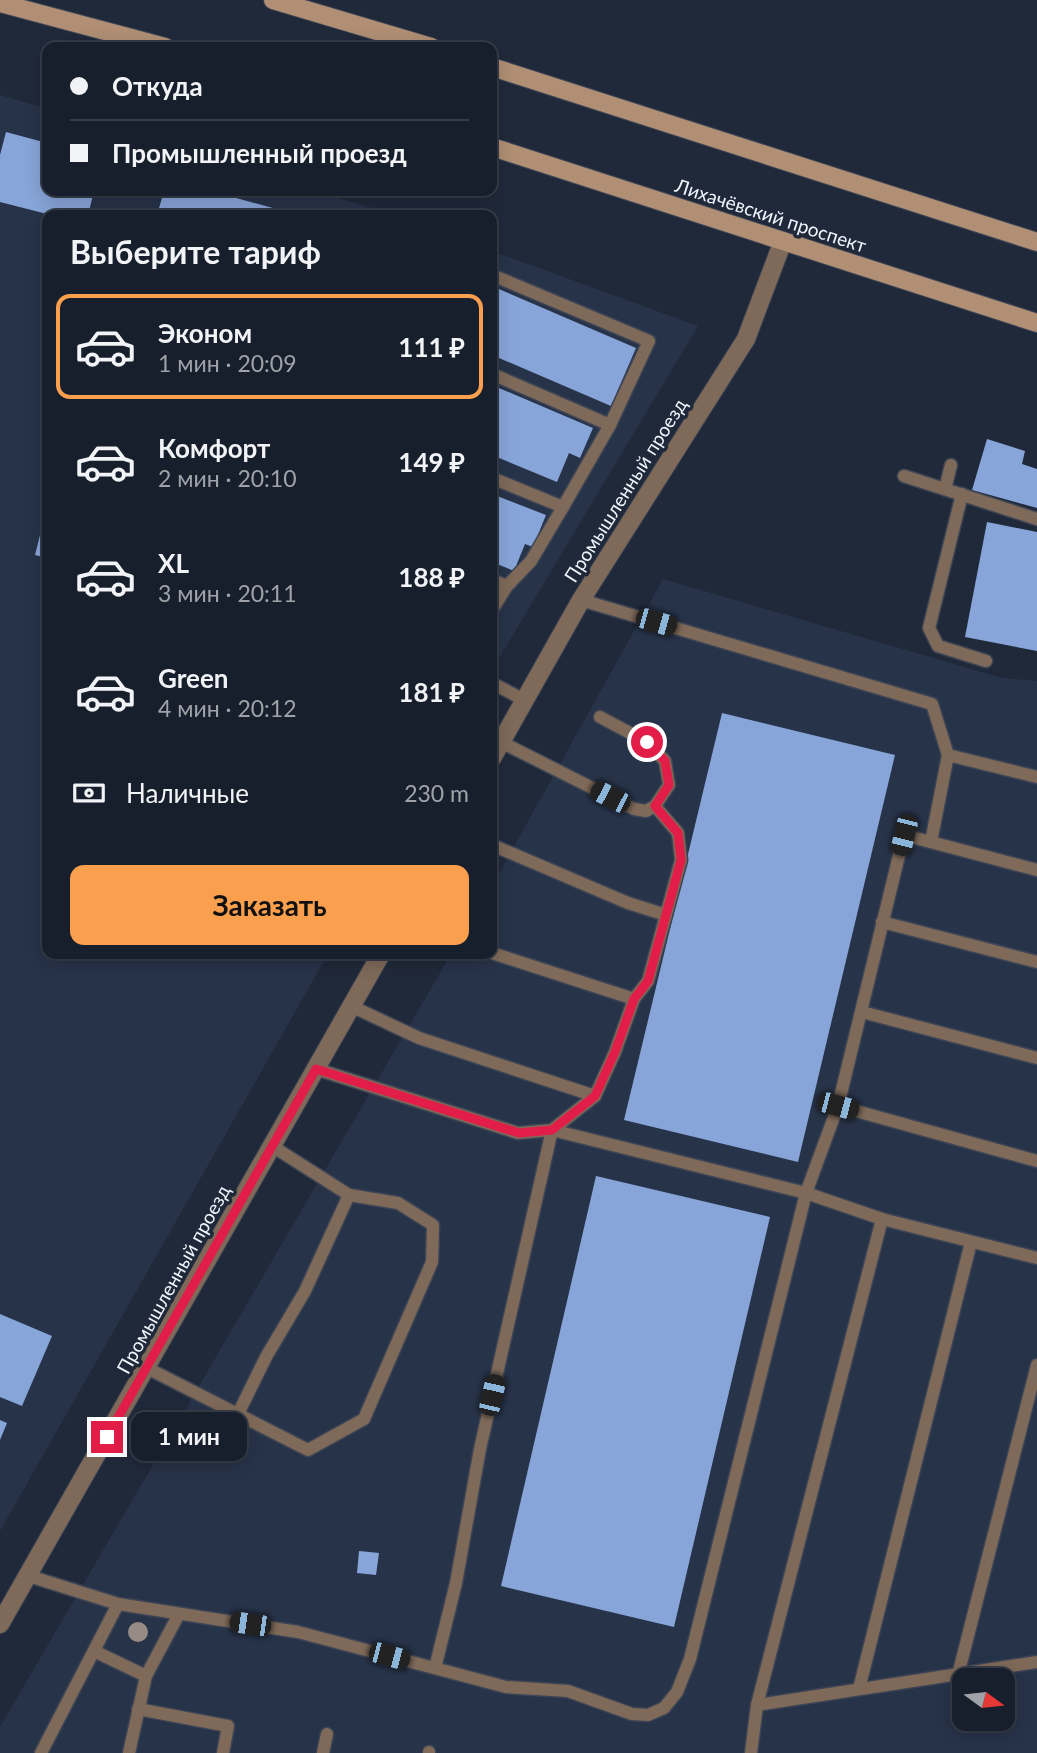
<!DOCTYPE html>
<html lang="ru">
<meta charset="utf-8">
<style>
body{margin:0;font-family:Lato,sans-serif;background:#212734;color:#f1f3f6;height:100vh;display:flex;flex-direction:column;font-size:26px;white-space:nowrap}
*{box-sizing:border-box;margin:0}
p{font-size:23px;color:#9fa2a9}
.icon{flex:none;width:38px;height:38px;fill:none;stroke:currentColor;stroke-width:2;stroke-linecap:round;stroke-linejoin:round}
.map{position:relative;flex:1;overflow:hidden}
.panel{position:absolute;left:42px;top:210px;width:455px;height:749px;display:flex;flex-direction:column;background:#181f2c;border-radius:14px;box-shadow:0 4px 18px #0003,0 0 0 2px #363d48}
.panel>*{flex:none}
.guide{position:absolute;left:42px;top:42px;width:455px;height:154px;border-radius:14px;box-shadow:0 4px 18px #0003,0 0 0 2px #363d48;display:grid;align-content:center;height:154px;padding:0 28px;background:#181f2c}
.needle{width:46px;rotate:105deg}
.tools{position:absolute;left:952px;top:1668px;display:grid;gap:14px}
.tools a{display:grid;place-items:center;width:63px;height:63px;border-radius:14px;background:#181f2c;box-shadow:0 4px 18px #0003,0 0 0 2px #363d48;font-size:35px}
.end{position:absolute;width:32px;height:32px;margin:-16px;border:9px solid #e11d48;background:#fff;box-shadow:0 0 0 4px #fff}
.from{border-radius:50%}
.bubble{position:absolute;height:49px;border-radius:14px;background:#181f2c;box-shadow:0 4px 18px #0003,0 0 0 2px #363d48;font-size:23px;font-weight:700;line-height:49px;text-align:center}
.car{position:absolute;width:21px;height:42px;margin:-21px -10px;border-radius:9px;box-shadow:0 0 5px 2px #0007;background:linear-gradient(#222 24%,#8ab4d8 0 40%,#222 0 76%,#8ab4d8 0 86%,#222 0)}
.guide b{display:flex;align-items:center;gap:24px;height:66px;font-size:26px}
.guide b+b{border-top:2px solid #363d48}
.guide i{width:18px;height:18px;background:#f1f3f6}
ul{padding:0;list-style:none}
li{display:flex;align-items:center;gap:21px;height:105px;margin:0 14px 10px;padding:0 14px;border:4px solid transparent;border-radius:14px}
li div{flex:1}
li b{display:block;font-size:26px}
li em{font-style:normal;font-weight:700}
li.on{border-color:#f99f4d}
li>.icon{width:63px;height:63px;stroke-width:1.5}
h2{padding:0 28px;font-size:32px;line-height:84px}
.pay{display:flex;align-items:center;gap:18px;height:77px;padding:0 28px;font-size:26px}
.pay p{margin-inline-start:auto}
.button{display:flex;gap:14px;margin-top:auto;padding:14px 28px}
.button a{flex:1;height:80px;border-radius:14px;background:#f99f4d;color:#111;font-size:28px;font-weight:700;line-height:80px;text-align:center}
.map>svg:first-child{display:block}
.built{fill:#273349;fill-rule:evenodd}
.building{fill:#88a5d9}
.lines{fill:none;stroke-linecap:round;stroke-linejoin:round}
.lane-casing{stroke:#3d4555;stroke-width:15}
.street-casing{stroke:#3d4555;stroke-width:20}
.secondary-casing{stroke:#3d4555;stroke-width:20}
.lane{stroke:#7f6a59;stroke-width:12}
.street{stroke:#7f6a59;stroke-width:18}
.secondary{stroke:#b08f74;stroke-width:18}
.tree{fill:#978b86}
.route{stroke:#e11d48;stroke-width:9}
.labels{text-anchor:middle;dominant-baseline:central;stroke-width:7;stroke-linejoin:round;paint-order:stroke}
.street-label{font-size:19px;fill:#eff4fd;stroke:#20293a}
</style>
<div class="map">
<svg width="1037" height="1753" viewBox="0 0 1037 1753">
<rect width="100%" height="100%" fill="#20293a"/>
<g class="built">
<path d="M 0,95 L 47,109 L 47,191 L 317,191 L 393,215 L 47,215 L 47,954 L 328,954 L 0,1531 Z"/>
<path d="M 492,251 L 698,326 L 492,670 Z"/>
<path d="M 663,579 L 1002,678 L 1037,681 L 1037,1753 L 0,1753 L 0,1727 L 451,954 L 492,954 L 492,886 ZM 964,1680 L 1003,1680 L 1003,1718 L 964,1718 Z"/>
</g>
<g class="building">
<path d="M 6,132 L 47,143 L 47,191 L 94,191 L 88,215 L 51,215 L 0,202 L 0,155 Z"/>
<path d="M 164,191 L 211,191 L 280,210 L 278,215 L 157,215 Z"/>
<path d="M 492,286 L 636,348 L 611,406 L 492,355 Z"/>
<path d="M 492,385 L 593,428 L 580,458 L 569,453 L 557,482 L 492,455 Z"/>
<path d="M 987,439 L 1025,451 L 1022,464 L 1037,469 L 1037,508 L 972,490 Z"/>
<path d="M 492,494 L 546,515 L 533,547 L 525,544 L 514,571 L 492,562 Z"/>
<path d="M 46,511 L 47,511 L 47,558 L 35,555 Z"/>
<path d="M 987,522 L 1037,532 L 1037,651 L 965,637 Z"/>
<path d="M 722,713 L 895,755 L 798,1162 L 624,1120 Z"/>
<path d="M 596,1176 L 770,1217 L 674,1627 L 501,1586 Z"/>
<path d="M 0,1314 L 52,1336 L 22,1406 L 0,1397 Z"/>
<path d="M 0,1420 L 7,1423 L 0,1440 Z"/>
<path d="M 359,1551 L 379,1553 L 376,1575 L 357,1573 Z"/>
</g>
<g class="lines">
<g class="lane-casing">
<g id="lane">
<path d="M 492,275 L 649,341 L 610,425 L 563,507 L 531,561 L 507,586 L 492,610"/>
<path d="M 492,374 L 610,425"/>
<path d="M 904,476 L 1037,519"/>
<path d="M 492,478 L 563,507"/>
<path d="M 945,489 L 951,465"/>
<path d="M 962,494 L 929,628 L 938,646 L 986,661"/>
<path d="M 492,580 L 507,586"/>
<path d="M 581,600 L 932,704 L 948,755 L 931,842"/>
<path d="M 492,683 L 524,700"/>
<path d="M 501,742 L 634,809 L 646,811 L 655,806 L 669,785 L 665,761 L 647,742 L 600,717"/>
<path d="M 948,755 L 1037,777"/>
<path d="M 492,845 L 628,903 L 666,915"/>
<path d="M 882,922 L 1037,962"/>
<path d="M 634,999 L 648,981 L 681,860 L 678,833 L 655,806"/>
<path d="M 351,1006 L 419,1038 L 595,1096"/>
<path d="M 862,1012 L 1037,1058"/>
<path d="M 316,1069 L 518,1133 L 552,1130 L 806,1193 L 882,1219 L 1037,1258"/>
<path d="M 838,1106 L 1037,1161"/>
<path d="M 147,1368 L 308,1450 L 364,1419 L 432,1262 L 433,1225 L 398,1203 L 349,1195 L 272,1146"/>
<path d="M 238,1414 L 266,1357 L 305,1291 L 349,1195"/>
<path d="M 29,1576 L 118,1604 L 298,1632 L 506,1687 L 568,1691 L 632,1714 L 648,1715 L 664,1708 L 677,1692 L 690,1659 L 806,1193 L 838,1106 L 904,835 L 1037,870"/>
<path d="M 94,1651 L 146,1676"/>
<path d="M 435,1668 L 456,1583 L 480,1449 L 552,1130 L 595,1096 L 615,1052 L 634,999 L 492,953"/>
<path d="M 958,1675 L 1037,1365"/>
<path d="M 859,1689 L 971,1242"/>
<path d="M 757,1705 L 1037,1662"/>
<path d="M 138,1709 L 228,1726 L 223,1753"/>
<path d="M 41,1753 L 118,1604"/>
<path d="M 129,1753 L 146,1676 L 179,1614"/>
<path d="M 323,1753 L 327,1734"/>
<path d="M 429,1753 L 429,1752"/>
<path d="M 751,1753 L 757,1705 L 882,1219"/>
</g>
</g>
<g class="street-casing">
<g id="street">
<path d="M 492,758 L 581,600 L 746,339 L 783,241"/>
<path d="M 0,1624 L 381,954"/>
</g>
</g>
<g class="secondary-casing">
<g id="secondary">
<path d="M 273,0 L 431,47"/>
<path d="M 0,3 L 165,47"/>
<path d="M 492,67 L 1037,242"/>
<path d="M 492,147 L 1037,323"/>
</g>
</g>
<use href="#lane" class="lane"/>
<use href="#street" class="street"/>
<use href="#secondary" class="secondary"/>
</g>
<circle class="tree" cx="138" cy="1632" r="10"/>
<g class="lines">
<path class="route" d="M 107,1437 L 316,1069 L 519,1133 L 552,1130 L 595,1096 L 615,1052 L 634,999 L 648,981 L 681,860 L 678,833 L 655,806 L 669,785 L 665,761 L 647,742"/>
</g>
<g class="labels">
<g class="street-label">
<text transform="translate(771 215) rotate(18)">Лихачёвский проспект</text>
<text transform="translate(625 490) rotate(-58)">Промышленный проезд</text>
<text transform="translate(173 1279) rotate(-61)">Промышленный проезд</text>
</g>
</g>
</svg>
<div class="tools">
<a><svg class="needle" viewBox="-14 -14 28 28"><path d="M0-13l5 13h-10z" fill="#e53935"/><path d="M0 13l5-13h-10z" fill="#9fa2a9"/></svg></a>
</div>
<i class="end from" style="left:647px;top:742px"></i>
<i class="end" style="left:107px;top:1437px"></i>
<div class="bubble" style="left:131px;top:1412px;width:116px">1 мин</div>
<i class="car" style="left:656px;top:622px;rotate:106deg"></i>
<i class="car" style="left:610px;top:797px;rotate:297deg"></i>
<i class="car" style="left:904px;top:835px;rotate:194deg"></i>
<i class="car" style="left:838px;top:1106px;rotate:105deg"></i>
<i class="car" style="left:492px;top:1395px;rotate:13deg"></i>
<i class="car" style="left:250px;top:1624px;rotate:278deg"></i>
<i class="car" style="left:389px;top:1656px;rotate:105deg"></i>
<div class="guide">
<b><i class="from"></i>Откуда</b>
<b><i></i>Промышленный проезд</b>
</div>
<section class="panel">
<h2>Выберите тариф</h2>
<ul>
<li class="on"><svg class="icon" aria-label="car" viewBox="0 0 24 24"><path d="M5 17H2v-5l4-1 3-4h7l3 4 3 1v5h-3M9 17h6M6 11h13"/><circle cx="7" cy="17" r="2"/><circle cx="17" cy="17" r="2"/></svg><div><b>Эконом</b><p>1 мин · 20:09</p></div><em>111 ₽</em></li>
<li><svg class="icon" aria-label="car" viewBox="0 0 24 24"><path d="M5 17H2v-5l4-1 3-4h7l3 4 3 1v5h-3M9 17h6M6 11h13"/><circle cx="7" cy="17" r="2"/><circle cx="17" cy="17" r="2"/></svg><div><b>Комфорт</b><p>2 мин · 20:10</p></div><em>149 ₽</em></li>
<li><svg class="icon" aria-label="car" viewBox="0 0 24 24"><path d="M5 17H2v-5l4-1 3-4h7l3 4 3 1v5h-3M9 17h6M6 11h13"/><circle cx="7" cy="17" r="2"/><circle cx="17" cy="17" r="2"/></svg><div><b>XL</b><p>3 мин · 20:11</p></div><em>188 ₽</em></li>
<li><svg class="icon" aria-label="car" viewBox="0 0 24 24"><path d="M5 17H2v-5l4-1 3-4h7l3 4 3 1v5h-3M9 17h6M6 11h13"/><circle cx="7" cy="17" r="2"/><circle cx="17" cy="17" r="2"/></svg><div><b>Green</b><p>4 мин · 20:12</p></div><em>181 ₽</em></li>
</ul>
<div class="pay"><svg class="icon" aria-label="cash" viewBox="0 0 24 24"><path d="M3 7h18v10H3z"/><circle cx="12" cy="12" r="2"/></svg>Наличные<p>230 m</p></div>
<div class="button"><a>Заказать</a></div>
</section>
</div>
